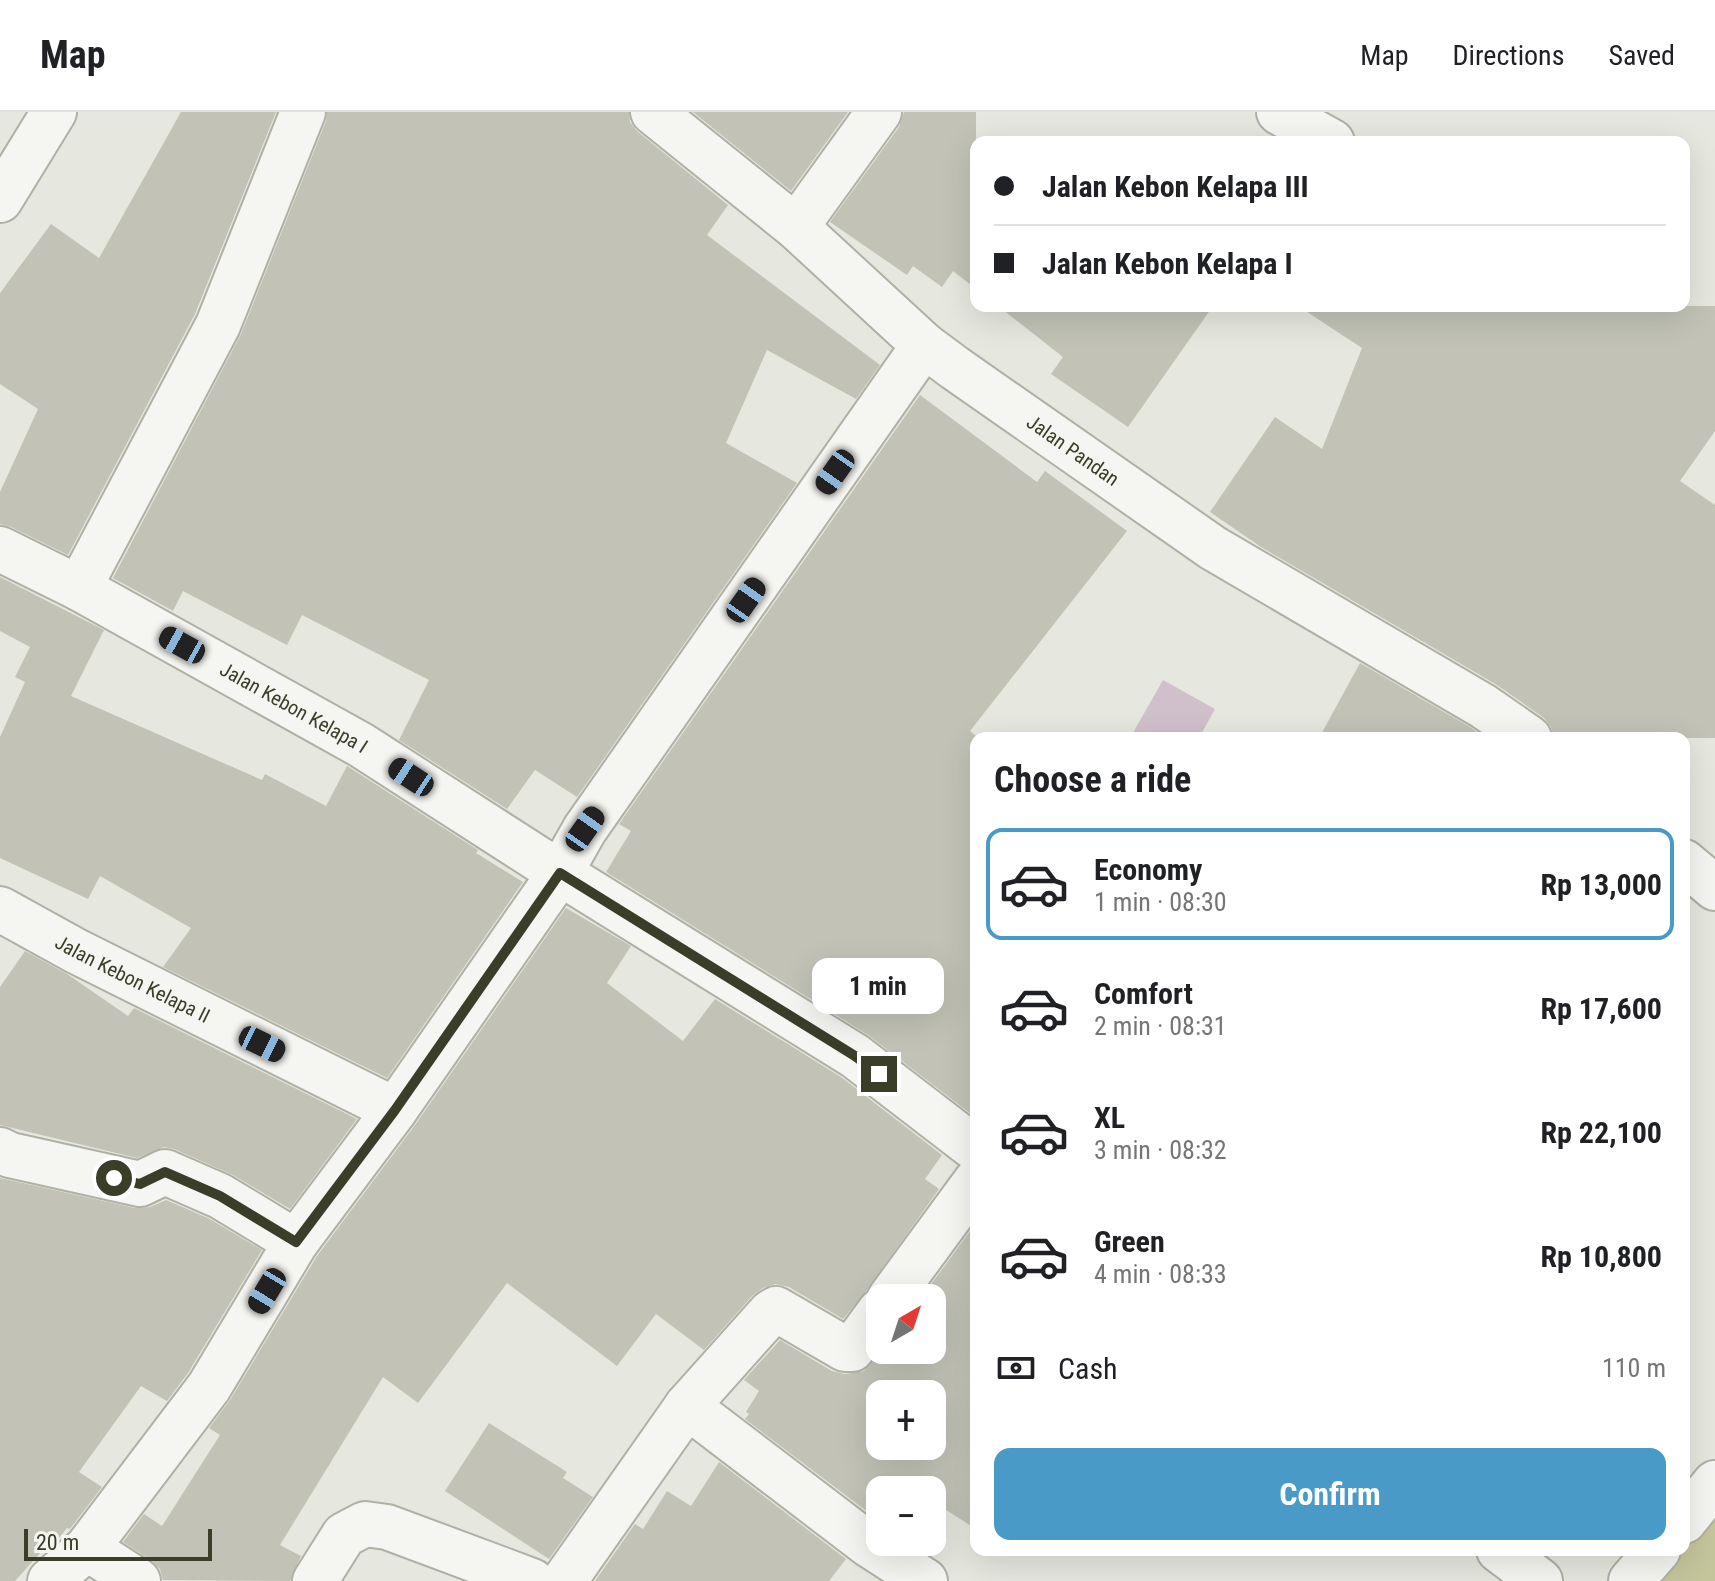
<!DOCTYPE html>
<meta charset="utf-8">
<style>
body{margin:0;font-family:"Roboto Condensed",sans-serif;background:#f2f2f2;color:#202124;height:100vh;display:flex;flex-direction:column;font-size:30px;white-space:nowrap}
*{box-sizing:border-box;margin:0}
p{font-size:26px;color:#757577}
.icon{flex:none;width:44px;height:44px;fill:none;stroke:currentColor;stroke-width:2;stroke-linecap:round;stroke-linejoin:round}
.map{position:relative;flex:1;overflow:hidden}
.details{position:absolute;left:970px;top:620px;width:720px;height:824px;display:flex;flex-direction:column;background:#fff;border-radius:16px;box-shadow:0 8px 32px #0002}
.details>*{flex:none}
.hud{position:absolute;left:970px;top:24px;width:720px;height:176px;border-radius:16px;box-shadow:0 8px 32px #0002;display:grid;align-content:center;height:176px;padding:0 24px;background:#fff}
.needle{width:52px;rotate:39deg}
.fabs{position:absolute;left:866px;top:1172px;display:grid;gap:16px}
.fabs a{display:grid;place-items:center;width:80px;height:80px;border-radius:16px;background:#fff;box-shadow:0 8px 32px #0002;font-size:40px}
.scale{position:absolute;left:24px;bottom:20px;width:188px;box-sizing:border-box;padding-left:8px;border:4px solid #3a3d28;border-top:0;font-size:22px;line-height:28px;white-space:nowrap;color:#3a3d28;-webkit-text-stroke:6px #f4f5ee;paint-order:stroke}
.end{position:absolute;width:36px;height:36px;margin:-18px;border:10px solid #3a3d28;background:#fff;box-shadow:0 0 0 4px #fff}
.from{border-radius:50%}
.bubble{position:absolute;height:56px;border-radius:16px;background:#fff;box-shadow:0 8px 32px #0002;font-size:26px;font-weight:700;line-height:56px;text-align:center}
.car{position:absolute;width:24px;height:48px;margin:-24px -12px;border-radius:10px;box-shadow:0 0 6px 2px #0007;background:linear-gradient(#222 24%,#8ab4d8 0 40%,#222 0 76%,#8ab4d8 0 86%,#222 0)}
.hud b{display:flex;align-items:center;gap:28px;height:76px;font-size:30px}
.hud b+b{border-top:2px solid #e0e0e0}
.hud i{width:20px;height:20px;background:#202124}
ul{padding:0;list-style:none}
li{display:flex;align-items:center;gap:24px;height:112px;margin:0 16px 12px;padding:0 8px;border:4px solid transparent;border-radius:16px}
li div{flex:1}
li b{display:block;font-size:30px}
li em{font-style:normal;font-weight:700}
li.active{border-color:#499ac6}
li>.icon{width:72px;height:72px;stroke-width:1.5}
h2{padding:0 24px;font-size:36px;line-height:96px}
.pay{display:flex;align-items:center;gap:20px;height:88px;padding:0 24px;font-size:30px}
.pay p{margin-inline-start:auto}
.cta{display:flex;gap:16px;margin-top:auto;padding:16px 24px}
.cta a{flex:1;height:92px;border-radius:16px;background:#499ac6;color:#fff;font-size:32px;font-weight:700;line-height:92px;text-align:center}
header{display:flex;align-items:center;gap:48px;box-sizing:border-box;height:112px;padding:0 40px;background:#fff;border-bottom:2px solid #e0e0e0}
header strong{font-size:38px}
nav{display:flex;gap:44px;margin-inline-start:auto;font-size:28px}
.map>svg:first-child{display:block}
.green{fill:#d0c0cc}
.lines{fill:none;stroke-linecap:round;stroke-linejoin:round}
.river{stroke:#c4c59b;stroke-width:112}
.building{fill:#c2c3b6;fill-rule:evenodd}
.minor-casing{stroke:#afb1a4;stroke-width:48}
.tertiary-casing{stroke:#afb1a4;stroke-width:48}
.minor{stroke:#f5f6f1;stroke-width:44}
.tertiary{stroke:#f5f6f1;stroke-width:44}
.route{stroke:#3a3d28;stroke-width:10}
.labels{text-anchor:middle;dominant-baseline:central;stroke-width:7;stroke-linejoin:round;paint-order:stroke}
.street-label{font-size:20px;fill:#3a3d28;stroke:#f4f5ee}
</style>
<header>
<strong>Map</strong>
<nav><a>Map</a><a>Directions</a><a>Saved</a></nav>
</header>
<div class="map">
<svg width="1715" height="1469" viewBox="0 0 1715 1469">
<rect width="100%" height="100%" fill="#e6e7de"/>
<path class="green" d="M 1163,568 L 1215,597 L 1199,626 L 1130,626 Z"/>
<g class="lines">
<path class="river" d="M 1712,1469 L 1715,1464"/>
</g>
<g class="building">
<path d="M 181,0 L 276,0 L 195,202 L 68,443 L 11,415 L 0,412 L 0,380 L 38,297 L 0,272 L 0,181 L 51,112 L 99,146 Z"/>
<path d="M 327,0 L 629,0 L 630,10 L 637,19 L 728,93 L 707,123 L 880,253 L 856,287 L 767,238 L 726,331 L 797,371 L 577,685 L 535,658 L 507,697 L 399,628 L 429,568 L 302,503 L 287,533 L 183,479 L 173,499 L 113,466 L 241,222 L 326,9 Z"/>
<path d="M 693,0 L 848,0 L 791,79 Z"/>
<path d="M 904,0 L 976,0 L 976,177 L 953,159 L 942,175 L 913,154 L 907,163 L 830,110 L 899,15 Z"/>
<path d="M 998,194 L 1213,194 L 1128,315 L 1051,262 L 1063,245 Z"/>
<path d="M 1298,194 L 1715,194 L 1715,319 L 1680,369 L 1715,393 L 1715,626 L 1554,626 L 1551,615 L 1544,606 L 1497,573 L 1261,435 L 1210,400 L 1275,305 L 1322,337 L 1362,236 Z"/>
<path d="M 920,283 L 1037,370 L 1045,359 L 1127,419 L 970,619 L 976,624 L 976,995 L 971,1002 L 868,923 L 606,760 L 631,719 L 619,712 Z"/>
<path d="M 0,465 L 104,518 L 71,584 L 262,668 L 265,662 L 326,694 L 347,654 L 478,738 L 476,741 L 523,770 L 387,966 L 163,855 L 191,816 L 100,764 L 88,787 L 0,746 L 0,625 L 25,570 L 15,565 L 30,535 L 0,519 Z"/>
<path d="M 1360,551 L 1470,615 L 1485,626 L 1319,626 Z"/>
<path d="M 566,796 L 631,834 L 607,871 L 683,929 L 715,887 L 841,965 L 942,1043 L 925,1067 L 939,1077 L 867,1178 L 843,1207 L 789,1175 L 775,1172 L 763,1176 L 753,1183 L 704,1238 L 656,1202 L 617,1254 L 507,1171 L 418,1291 L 383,1265 L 280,1433 L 301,1444 L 290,1469 L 163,1468 L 160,1457 L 152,1449 L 123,1430 L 144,1402 L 162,1414 L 220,1323 L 209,1316 L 230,1288 L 317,1144 L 415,1013 Z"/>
<path d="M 25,839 L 67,862 L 128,904 L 134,896 L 357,1007 L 290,1097 L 233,1063 L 174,1037 L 164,1035 L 137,1046 L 0,1013 L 0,875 Z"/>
<path d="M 0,1066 L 135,1096 L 150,1095 L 166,1088 L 208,1106 L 262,1138 L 188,1261 L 167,1289 L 141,1274 L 79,1360 L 102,1375 L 70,1417 L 67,1416 L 56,1430 L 44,1441 L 41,1440 L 15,1469 L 0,1469 Z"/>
<path d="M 976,1111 L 976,1417 L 932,1389 L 932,1378 L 915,1378 L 905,1371 L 900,1378 L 880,1378 L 880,1403 L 877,1407 L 745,1307 L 749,1302 L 746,1300 L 759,1279 L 744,1268 L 780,1228 L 832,1259 L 845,1262 L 864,1259 L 882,1238 L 932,1238 L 932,1186 L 921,1186 ZM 880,1282 L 932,1282 L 932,1334 L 880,1334 Z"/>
<path d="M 489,1311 L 567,1360 L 563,1366 L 593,1385 L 549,1447 L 445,1379 Z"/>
<path d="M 719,1350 L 846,1447 L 829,1469 L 595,1469 L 635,1412 L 643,1417 L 667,1379 L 691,1394 Z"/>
</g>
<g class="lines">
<g class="minor-casing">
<g id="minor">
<path id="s1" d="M 653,0 L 796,115 L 924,233 L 955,256 L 1213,436 L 1483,594 L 1529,626"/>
<path d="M 1279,0 L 1332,30"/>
<path d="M 796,115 L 879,0"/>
<path id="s2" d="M 0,437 L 79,476 L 361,633 L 560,761 L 855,944 L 976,1037"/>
<path d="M 79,476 L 218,213 L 303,0"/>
<path d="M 1684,750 L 1715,776"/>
<path id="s3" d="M 0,797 L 76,839 L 395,998"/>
<path d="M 0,1038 L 10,1043 L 140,1072 L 165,1060 L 220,1084 L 296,1130"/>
<path d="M 890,1186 L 976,1069"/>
<path d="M 687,1294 L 868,1432 L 925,1469"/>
<path d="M 1684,1409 L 1715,1371"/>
<path d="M 87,1436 L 138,1469"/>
<path d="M 1499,1438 L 1540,1469"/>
<path d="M 50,1469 L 87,1436 L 209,1275 L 296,1130 L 395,998 L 560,761 L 585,717 L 924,233"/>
<path d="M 315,1469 L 344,1423 L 365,1412 L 387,1415 L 532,1469"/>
<path d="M 564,1469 L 687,1294 L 771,1200 L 776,1197 L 845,1237 L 852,1237 L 880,1199"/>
<path d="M 1631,1469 L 1658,1438"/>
</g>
</g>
<g class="tertiary-casing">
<path id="tertiary" d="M 0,88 L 54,0"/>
</g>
<use href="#minor" class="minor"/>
<use href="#tertiary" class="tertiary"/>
</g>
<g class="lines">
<path class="route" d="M 114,1066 L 140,1072 L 165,1060 L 220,1084 L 296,1130 L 395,998 L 560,761 L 855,944 L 879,962"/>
</g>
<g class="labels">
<g class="street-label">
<text stroke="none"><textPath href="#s1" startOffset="540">Jalan Pandan</textPath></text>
<text stroke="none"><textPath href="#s2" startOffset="334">Jalan Kebon Kelapa I</textPath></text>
<text stroke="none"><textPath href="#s3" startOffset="150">Jalan Kebon Kelapa II</textPath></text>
</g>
</g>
</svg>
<div class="fabs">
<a><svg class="needle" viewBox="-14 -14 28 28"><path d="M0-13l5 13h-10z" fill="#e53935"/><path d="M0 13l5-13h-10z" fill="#757577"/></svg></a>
<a>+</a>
<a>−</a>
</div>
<div class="scale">20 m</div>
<i class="end from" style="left:114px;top:1066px"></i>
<i class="end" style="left:879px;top:962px"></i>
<div class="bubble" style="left:812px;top:846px;width:132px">1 min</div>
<i class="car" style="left:835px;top:360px;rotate:215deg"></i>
<i class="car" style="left:746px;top:488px;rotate:35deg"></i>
<i class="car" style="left:182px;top:533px;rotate:299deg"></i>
<i class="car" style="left:411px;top:665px;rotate:303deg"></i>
<i class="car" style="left:585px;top:717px;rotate:35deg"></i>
<i class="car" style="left:262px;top:932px;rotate:116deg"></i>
<i class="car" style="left:267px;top:1179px;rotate:211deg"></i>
<div class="hud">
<b><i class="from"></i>Jalan Kebon Kelapa III</b>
<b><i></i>Jalan Kebon Kelapa I</b>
</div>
<section class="details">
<h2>Choose a ride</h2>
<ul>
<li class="active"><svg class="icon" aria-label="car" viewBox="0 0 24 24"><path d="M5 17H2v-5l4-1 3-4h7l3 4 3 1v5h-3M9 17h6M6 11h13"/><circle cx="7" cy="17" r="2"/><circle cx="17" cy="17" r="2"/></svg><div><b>Economy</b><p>1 min · 08:30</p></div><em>Rp 13,000</em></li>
<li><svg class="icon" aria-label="car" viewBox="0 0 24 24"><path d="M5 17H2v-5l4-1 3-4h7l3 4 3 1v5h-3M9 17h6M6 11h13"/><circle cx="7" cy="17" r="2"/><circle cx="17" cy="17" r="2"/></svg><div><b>Comfort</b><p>2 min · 08:31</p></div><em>Rp 17,600</em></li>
<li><svg class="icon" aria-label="car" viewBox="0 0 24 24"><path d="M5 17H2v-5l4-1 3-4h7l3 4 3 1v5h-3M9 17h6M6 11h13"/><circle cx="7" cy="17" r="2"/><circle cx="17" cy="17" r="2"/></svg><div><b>XL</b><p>3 min · 08:32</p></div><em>Rp 22,100</em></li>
<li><svg class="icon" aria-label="car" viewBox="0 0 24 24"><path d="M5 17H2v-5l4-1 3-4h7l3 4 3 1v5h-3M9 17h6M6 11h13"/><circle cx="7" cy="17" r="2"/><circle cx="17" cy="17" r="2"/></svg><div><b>Green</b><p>4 min · 08:33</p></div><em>Rp 10,800</em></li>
</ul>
<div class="pay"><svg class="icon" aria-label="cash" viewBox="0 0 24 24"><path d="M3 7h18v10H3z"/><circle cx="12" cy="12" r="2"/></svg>Cash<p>110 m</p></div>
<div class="cta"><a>Confirm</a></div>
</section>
</div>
